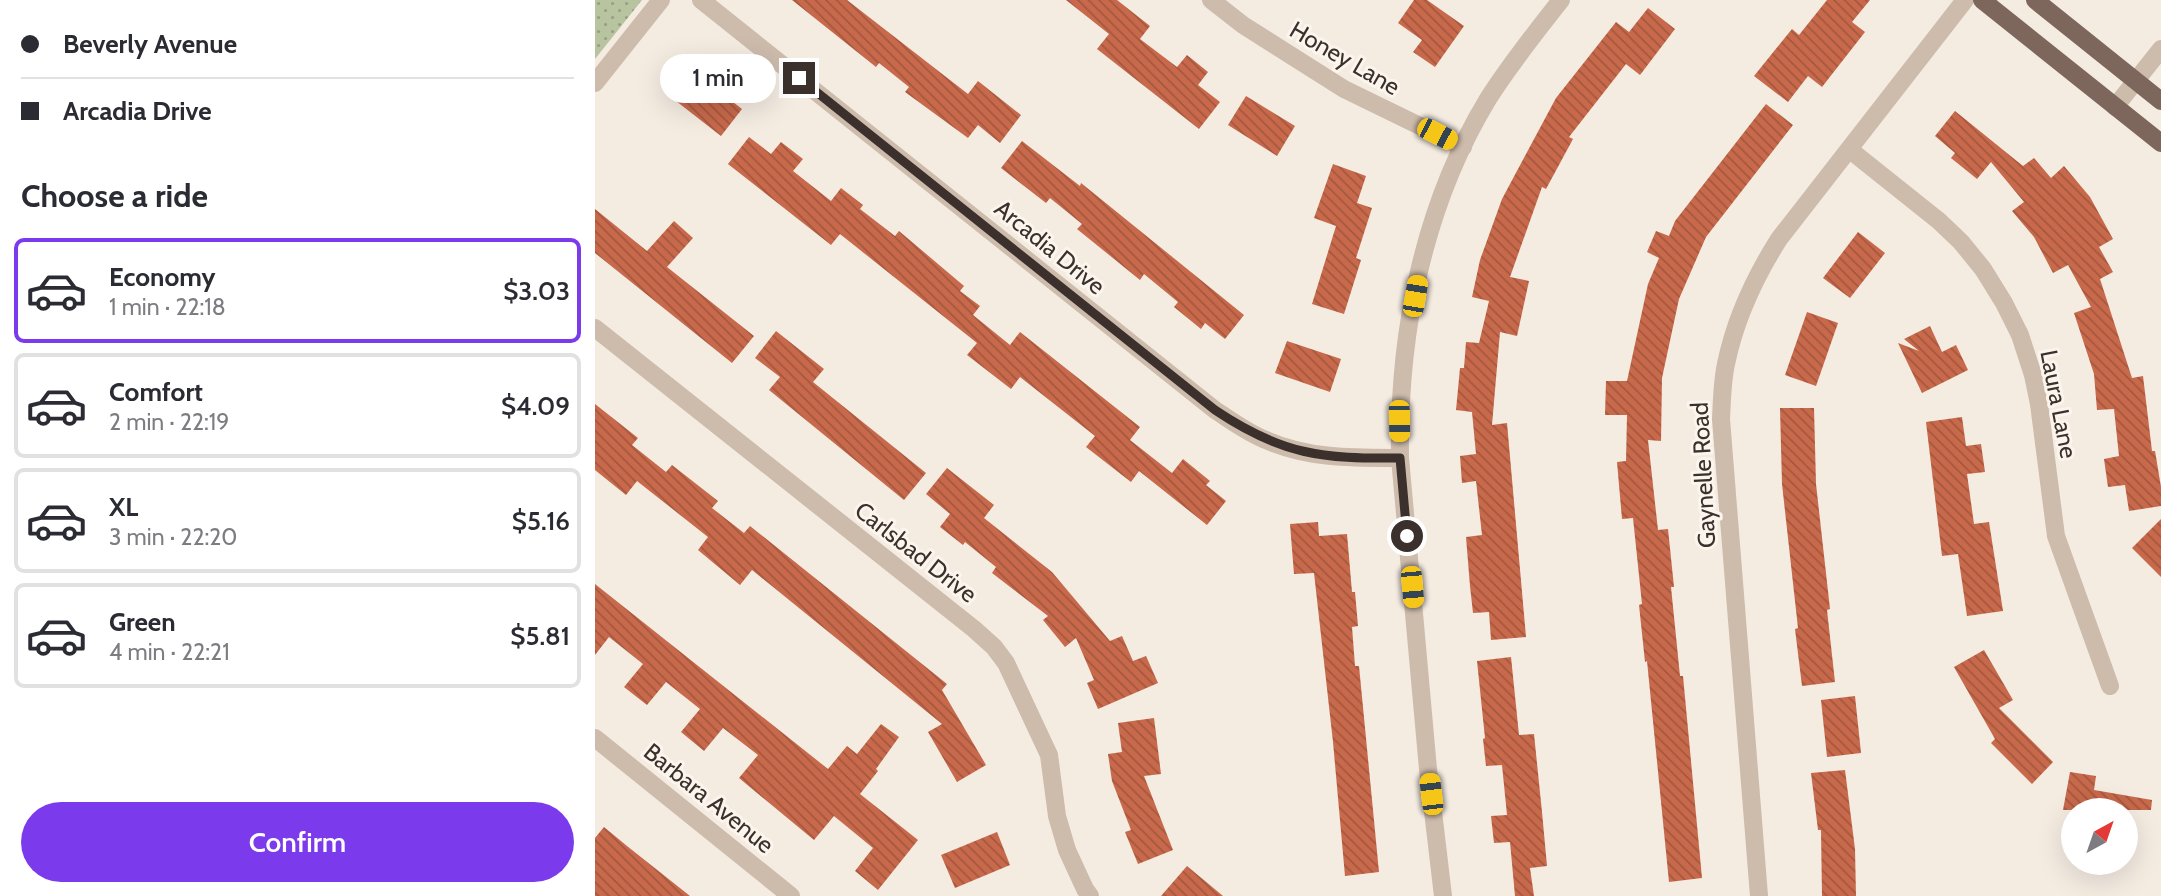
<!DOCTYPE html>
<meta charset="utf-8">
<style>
body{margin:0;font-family:Cabin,sans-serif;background:#f7f7f7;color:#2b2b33;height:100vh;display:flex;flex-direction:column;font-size:26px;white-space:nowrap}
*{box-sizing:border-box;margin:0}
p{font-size:23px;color:#7c7c81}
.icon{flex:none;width:38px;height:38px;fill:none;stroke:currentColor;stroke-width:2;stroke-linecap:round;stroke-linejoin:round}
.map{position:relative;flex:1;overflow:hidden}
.drawer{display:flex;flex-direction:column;background:#fff;width:595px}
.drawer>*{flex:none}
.hud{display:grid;align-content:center;height:154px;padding:0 21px;background:#fff}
.needle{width:46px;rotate:40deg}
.tools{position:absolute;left:1466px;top:798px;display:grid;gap:14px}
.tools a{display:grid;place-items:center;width:77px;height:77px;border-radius:50%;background:#fff;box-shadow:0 7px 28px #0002;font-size:35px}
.end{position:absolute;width:32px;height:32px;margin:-16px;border:9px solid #3b302b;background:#fff;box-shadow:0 0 0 4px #fff}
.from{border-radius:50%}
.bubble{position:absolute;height:49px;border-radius:24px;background:#fff;box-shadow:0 7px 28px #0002;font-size:23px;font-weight:600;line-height:49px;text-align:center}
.car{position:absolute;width:21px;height:42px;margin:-21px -10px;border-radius:9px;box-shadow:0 0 5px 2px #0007;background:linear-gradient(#f5c518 24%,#345 0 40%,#f5c518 0 76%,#345 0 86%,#f5c518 0)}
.hud b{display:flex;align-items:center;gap:24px;height:66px;font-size:26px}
.hud b+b{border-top:2px solid #e1e1e2}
.hud i{width:18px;height:18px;background:#2b2b33}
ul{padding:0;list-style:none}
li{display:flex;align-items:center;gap:21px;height:105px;margin:0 14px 10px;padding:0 7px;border:4px solid #e1e1e2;border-radius:10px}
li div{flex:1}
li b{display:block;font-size:26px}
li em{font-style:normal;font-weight:600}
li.active{border-color:#7c3aed}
li>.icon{width:63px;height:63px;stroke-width:1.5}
h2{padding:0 21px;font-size:32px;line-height:84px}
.primary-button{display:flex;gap:14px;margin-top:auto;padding:14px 21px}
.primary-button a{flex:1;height:80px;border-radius:42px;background:#7c3aed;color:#fff;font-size:28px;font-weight:600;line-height:80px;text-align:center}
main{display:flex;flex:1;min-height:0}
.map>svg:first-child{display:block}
.grass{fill:url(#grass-dots)}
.building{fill:url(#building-back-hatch)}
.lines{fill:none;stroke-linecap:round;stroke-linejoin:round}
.minor{stroke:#cdbbac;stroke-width:18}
.major{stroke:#7d675c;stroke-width:18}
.route{stroke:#3b302b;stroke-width:9}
.labels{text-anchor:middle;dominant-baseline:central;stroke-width:6;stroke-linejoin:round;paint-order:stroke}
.street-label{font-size:24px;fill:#3b302b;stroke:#fbf5ee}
</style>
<main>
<section class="drawer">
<div class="hud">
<b><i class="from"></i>Beverly Avenue</b>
<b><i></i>Arcadia Drive</b>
</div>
<h2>Choose a ride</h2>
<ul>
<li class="active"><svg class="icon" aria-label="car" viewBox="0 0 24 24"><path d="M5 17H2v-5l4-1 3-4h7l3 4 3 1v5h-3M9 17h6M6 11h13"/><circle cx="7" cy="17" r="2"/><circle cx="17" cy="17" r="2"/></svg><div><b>Economy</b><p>1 min · 22:18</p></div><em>$3.03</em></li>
<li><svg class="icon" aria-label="car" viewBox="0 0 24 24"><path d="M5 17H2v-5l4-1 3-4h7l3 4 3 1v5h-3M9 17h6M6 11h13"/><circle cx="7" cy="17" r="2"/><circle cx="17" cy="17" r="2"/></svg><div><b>Comfort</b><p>2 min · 22:19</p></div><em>$4.09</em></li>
<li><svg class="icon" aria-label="car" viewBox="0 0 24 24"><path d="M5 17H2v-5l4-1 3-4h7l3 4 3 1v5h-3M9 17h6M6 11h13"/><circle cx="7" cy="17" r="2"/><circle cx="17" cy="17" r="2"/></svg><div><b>XL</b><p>3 min · 22:20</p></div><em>$5.16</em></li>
<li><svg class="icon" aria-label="car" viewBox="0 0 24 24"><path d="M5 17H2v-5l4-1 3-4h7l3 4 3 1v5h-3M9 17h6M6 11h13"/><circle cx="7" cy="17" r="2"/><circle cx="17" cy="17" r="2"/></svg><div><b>Green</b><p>4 min · 22:21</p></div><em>$5.81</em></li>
</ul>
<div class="primary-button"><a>Confirm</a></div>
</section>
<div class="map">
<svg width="1566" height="896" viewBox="0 0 1566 896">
<defs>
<pattern id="grass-dots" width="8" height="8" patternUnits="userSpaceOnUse" patternTransform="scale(1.75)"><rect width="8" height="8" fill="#b8c4a0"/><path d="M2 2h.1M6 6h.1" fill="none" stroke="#97a083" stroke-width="1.8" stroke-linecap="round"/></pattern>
<pattern id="building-back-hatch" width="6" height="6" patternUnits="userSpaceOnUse" patternTransform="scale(1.75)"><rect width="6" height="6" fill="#c8694b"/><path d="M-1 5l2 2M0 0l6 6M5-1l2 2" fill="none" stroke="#a4573f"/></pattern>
</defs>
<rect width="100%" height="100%" fill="#f4ebe1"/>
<path class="grass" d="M 0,0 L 47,0 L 0,59 Z"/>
<g class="building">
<path d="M 197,0 L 252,0 L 373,94 L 383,81 L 426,115 L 405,143 L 383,125 L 373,138 L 310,92 L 314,87 L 284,63 L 281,67 Z"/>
<path d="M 471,0 L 522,0 L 555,26 L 545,39 L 582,67 L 592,55 L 613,72 L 603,85 L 625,102 L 604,129 L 502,49 L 514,34 Z"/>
<path d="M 819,0 L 832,0 L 869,26 L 840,67 L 818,52 L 827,40 L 803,23 Z"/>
<path d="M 1232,0 L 1275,0 L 1257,22 L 1270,32 L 1227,87 L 1213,76 L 1193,102 L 1159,76 L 1197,29 L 1204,35 Z"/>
<path d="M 1053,8 L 1080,29 L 1045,75 L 1031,64 L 974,137 L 978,139 L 951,189 L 947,187 L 915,277 L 934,281 L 922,336 L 905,332 L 897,425 L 912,423 L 931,637 L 896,640 L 894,612 L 878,613 L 875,586 L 871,537 L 887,535 L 881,481 L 867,483 L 865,456 L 881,454 L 877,412 L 861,410 L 865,368 L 869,368 L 871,342 L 884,343 L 894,301 L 877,297 L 885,260 L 907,199 L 961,98 L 1021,22 L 1034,32 Z"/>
<path d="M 102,74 L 147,109 L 126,136 L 81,101 Z"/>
<path d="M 651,96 L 700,126 L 682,156 L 633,125 Z"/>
<path d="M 1171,104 L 1198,125 L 1111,237 L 1084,299 L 1067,378 L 1066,441 L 1053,440 L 1063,530 L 1073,529 L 1079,587 L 1076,587 L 1085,676 L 1088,676 L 1107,878 L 1074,882 L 1052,661 L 1050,662 L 1044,605 L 1047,604 L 1038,518 L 1027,519 L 1022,462 L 1031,461 L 1032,415 L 1010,415 L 1011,381 L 1032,381 L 1053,284 L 1064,258 L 1052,252 L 1061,231 L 1074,236 L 1080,221 Z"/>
<path d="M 1360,111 L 1428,166 L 1439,158 L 1456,178 L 1469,166 L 1495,197 L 1518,239 L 1504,247 L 1518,272 L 1505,279 L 1537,378 L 1548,376 L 1557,451 L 1560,451 L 1566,487 L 1566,506 L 1534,511 L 1530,485 L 1513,487 L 1509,459 L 1524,456 L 1519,409 L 1502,410 L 1499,374 L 1479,313 L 1496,307 L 1473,265 L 1458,273 L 1439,237 L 1417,211 L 1429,202 L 1396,162 L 1382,179 L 1356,158 L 1360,153 L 1340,136 Z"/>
<path d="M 154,137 L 176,154 L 186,142 L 208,159 L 198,171 L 236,201 L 246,188 L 268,205 L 265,209 L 300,236 L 304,231 L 369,286 L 365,291 L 385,306 L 378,315 L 415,345 L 425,332 L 545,427 L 535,440 L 577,473 L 588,459 L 615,481 L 611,485 L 631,501 L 612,525 L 544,471 L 536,482 L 491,447 L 500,436 L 425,377 L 416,389 L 372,355 L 382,343 L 245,234 L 236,245 L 133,164 Z"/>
<path d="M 427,141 L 485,186 L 486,183 L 649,315 L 630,339 L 610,323 L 606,329 L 579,307 L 583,302 L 549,274 L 545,280 L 482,229 L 487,224 L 455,198 L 451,203 L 406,168 Z"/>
<path d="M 738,164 L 771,176 L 762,203 L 777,208 L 761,258 L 766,260 L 749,314 L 717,304 L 741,226 L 719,218 Z"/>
<path d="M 0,209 L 52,251 L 79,221 L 98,238 L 72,267 L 159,336 L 137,363 L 0,253 Z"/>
<path d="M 1263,232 L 1290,253 L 1255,298 L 1228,278 Z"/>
<path d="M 1212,312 L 1243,323 L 1221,386 L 1190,375 Z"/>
<path d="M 1335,326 L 1347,352 L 1361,345 L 1373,370 L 1327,393 L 1303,343 L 1324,351 L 1309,339 Z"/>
<path d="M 181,331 L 229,369 L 218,382 L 331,473 L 309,500 L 174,390 L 185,377 L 160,358 Z"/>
<path d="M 692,341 L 746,359 L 735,392 L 680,373 Z"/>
<path d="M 0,404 L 43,438 L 37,445 L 71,472 L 77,465 L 123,501 L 117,508 L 149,533 L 155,526 L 352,684 L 347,690 L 391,765 L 362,782 L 333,732 L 347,724 L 157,570 L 145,585 L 103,550 L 113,537 L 42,481 L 31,495 L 0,470 Z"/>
<path d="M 1185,408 L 1219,408 L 1221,484 L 1235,609 L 1232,610 L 1240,682 L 1207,686 L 1200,629 L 1203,628 L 1187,484 Z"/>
<path d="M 1367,417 L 1371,446 L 1386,444 L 1390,472 L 1372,474 L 1379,524 L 1394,522 L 1408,611 L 1372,616 L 1363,554 L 1347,556 L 1331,422 Z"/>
<path d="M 352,468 L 399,505 L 389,518 L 457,572 L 515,641 L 527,636 L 538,661 L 551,656 L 563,683 L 503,709 L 492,683 L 499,680 L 481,638 L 470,647 L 448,620 L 453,616 L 397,573 L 401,567 L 370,542 L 368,545 L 345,527 L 355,514 L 331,494 Z"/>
<path d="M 1566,519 L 1566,577 L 1537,548 Z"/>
<path d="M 723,522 L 724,536 L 752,534 L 757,592 L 760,592 L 763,626 L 757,627 L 760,666 L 764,666 L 784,872 L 750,876 L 738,742 L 719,573 L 699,574 L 695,524 Z"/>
<path d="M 0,584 L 233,769 L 252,746 L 262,754 L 286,724 L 304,737 L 281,769 L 283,771 L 265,794 L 323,840 L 283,890 L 260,871 L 278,848 L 239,816 L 219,840 L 144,778 L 163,755 L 128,728 L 109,751 L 86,732 L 105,709 L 71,682 L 52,705 L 29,687 L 48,664 L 14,637 L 0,655 Z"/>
<path d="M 1389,650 L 1418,700 L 1404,708 L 1458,762 L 1437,784 L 1396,743 L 1400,739 L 1359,667 Z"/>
<path d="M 916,657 L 924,735 L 939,734 L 947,812 L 952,866 L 935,868 L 939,896 L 920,896 L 915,842 L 899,843 L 896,816 L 912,815 L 907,765 L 891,766 L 888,739 L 890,738 L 882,661 Z"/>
<path d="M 1260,696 L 1266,753 L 1232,757 L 1226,700 Z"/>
<path d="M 559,718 L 566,774 L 549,776 L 578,850 L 543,864 L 530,832 L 536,830 L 517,781 L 513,754 L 527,752 L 523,723 Z"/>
<path d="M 1250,770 L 1260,849 L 1261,896 L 1227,896 L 1226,830 L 1223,830 L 1216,773 Z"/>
<path d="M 1475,772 L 1501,776 L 1499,790 L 1557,800 L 1556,810 L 1468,810 Z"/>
<path d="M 9,827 L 32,846 L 95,896 L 0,896 L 0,838 Z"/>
<path d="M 402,832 L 415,865 L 360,888 L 346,855 Z"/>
<path d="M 592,866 L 628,896 L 566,896 Z"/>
</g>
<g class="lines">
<g class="minor">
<path d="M 106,0 L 620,410 C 637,421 653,433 671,440 C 714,459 760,458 805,458"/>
<path d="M 616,0 L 648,25 L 749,89 L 868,147"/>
<path d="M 0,83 L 66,0"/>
<path d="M 1520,107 L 1566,49"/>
<path d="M 1255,150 L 1344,221 L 1366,242 L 1388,269 L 1409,303 L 1425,335 L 1438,375 L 1444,404 L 1461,536 L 1515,686"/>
<path d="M 0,328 L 379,629 L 399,647 L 411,663 L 454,755 L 462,816 L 472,850 L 490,889 L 495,896"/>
<path d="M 0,738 L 196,896"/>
<path d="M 848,896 L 833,769 L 805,458 C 803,334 828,206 893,99 C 915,64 941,32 966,0"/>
<path d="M 1164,896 L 1126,419 C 1127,401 1127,382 1131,364 C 1140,320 1160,277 1184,239 L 1370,0"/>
</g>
<g class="major">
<path d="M 1387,0 L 1566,143"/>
<path d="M 1440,0 L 1566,101"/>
</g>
</g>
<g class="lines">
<path class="route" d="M 204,78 L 620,410 C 687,455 727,459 805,458 L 812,536"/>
</g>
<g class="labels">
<g class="street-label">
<text transform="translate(750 58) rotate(30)">Honey Lane</text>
<text transform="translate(455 247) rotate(39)">Arcadia Drive</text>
<text transform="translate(1464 404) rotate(79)">Laura Lane</text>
<text transform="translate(1108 475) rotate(-93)">Gaynelle Road</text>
<text transform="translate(321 552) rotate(38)">Carlsbad Drive</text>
<text transform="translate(114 798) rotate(39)">Barbara Avenue</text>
</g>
</g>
</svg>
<div class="tools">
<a><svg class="needle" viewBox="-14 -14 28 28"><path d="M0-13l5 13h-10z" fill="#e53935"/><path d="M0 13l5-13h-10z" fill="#7c7c81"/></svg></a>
</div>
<i class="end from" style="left:812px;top:536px"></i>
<i class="end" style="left:204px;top:78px"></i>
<div class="bubble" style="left:65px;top:54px;width:116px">1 min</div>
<i class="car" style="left:842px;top:134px;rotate:117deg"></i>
<i class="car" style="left:820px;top:296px;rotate:10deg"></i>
<i class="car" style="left:804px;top:421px;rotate:179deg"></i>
<i class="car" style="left:817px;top:587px;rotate:175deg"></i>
<i class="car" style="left:836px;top:794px;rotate:353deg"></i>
</div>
</main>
